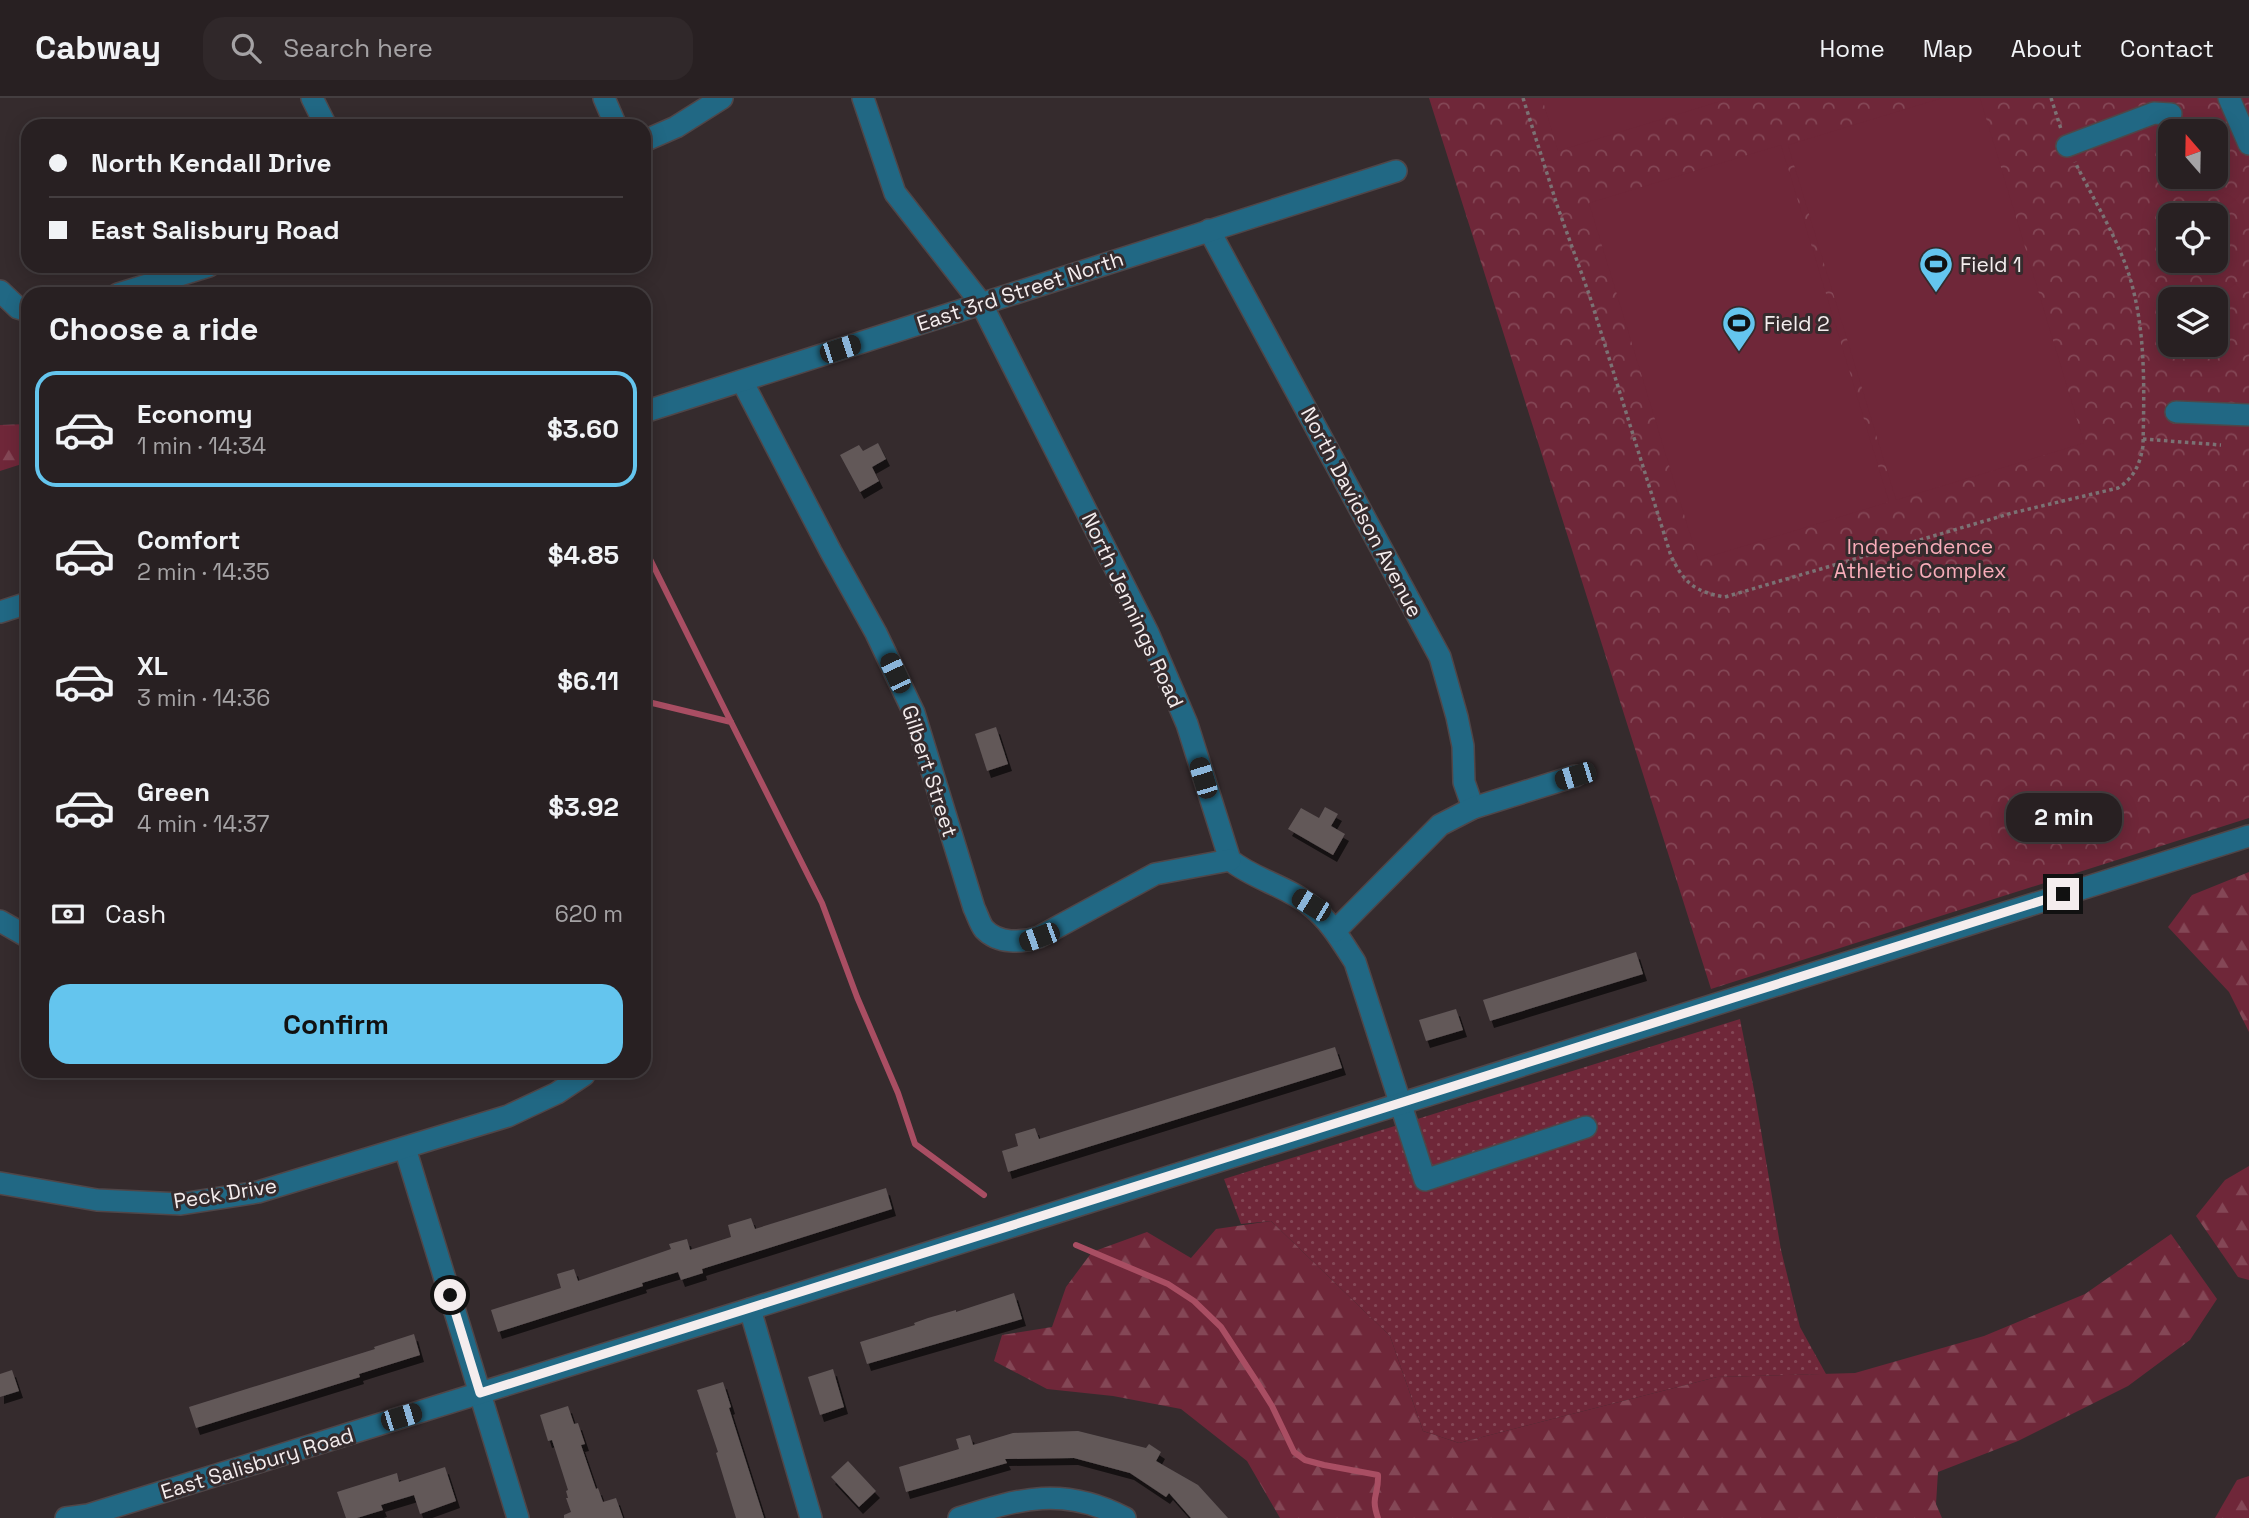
<!DOCTYPE html>
<meta charset="utf-8">
<style>
body{margin:0;font-family:"Space Grotesk",sans-serif;background:#30282a;color:#f1f3f6;height:100vh;display:flex;flex-direction:column;font-size:26px;white-space:nowrap}
*{box-sizing:border-box;margin:0}
p{font-size:23px;color:#a5a3a5}
.icon{flex:none;width:38px;height:38px;fill:none;stroke:currentColor;stroke-width:2;stroke-linecap:round;stroke-linejoin:round}
.map{position:relative;flex:1;overflow:hidden}
.details{position:absolute;left:21px;top:189px;width:630px;height:791px;display:flex;flex-direction:column;background:#282022;border-radius:21px;box-shadow:0 4px 18px #0003,0 0 0 2px #443e40}
.details>*{flex:none}
.banner{position:absolute;left:21px;top:21px;width:630px;height:154px;border-radius:21px;box-shadow:0 4px 18px #0003,0 0 0 2px #443e40;display:grid;align-content:center;height:154px;padding:0 28px;background:#282022}
.needle{width:46px;rotate:340deg}
.fabs{position:absolute;left:2158px;top:21px;display:grid;gap:14px}
.fabs a{display:grid;place-items:center;width:70px;height:70px;border-radius:14px;background:#282022;box-shadow:0 4px 18px #0003,0 0 0 2px #443e40;font-size:35px}
.end{position:absolute;width:32px;height:32px;margin:-16px;border:9px solid #f4edee;background:#111;box-shadow:0 0 0 4px #111}
.from{border-radius:50%}
.bubble{position:absolute;height:49px;border-radius:21px;background:#282022;box-shadow:0 4px 18px #0003,0 0 0 2px #443e40;font-size:23px;font-weight:600;line-height:49px;text-align:center}
.car{position:absolute;width:21px;height:42px;margin:-21px -10px;border-radius:9px;box-shadow:0 0 5px 2px #0007;background:linear-gradient(#222 24%,#8ab4d8 0 40%,#222 0 76%,#8ab4d8 0 86%,#222 0)}
.banner b{display:flex;align-items:center;gap:24px;height:66px;font-size:26px}
.banner b+b{border-top:2px solid #443e40}
.banner i{width:18px;height:18px;background:#f1f3f6}
ul{padding:0;list-style:none}
li{display:flex;align-items:center;gap:21px;height:116px;margin:0 14px 10px;padding:0 14px;border:4px solid transparent;border-radius:21px}
li div{flex:1}
li b{display:block;font-size:26px}
li em{font-style:normal;font-weight:600}
li.current{border-color:#64c5ee}
li>.icon{width:63px;height:63px;stroke-width:1.5}
h2{padding:0 28px;font-size:32px;line-height:84px}
.pay{display:flex;align-items:center;gap:18px;height:77px;padding:0 28px;font-size:26px}
.pay p{margin-inline-start:auto}
.primary-button{display:flex;gap:14px;margin-top:auto;padding:14px 28px}
.primary-button a{flex:1;height:80px;border-radius:21px;background:#64c5ee;color:#111;font-size:28px;font-weight:600;line-height:80px;text-align:center}
header{display:flex;align-items:center;gap:42px;box-sizing:border-box;height:98px;padding:0 35px;background:#282022;border-bottom:2px solid #443e40}
header strong{font-size:33px}
nav{display:flex;gap:38px;margin-inline-start:auto;font-size:24px}
.search{width:490px;height:63px;background:#30282a;display:flex;align-items:center;gap:18px;box-sizing:border-box;padding:0 24px;border-radius:21px;color:#a5a3a5;font-size:26px}
.map>svg:first-child{display:block}
.grass{fill:url(#grass-dots)}
.forest{fill:url(#forest-firs)}
.park{fill:url(#park-crowns);fill-rule:evenodd}
.pitch{fill:#6f2739}
.lines{fill:none;stroke-linecap:round;stroke-linejoin:round}
.stream{stroke:#a94e63;stroke-width:6}
.building{fill:#625859;filter:url(#shadow)}
.minor-casing{stroke:#504648;stroke-width:24}
.path{stroke:#7b7274;stroke-width:3.5;stroke-dasharray:3.5 3.5;stroke-linecap:butt}
.minor{stroke:#216884;stroke-width:21}
.route{stroke:#f4edee;stroke-width:9}
.labels{text-anchor:middle;dominant-baseline:central;stroke-width:6;stroke-linejoin:round;paint-order:stroke}
.poi-label{font-size:21px;fill:#f4edee;stroke:#352b2d;text-anchor:start}
.street-label{font-size:21px;fill:#f4edee;stroke:#352b2d}
.park-label{font-size:21px;fill:#f8acb9;stroke:#352b2d}
</style>
<header>
<strong>Cabway</strong>
<div class="search"><svg class="icon" aria-label="search" viewBox="0 0 24 24"><circle cx="10" cy="10" r="6"/><path d="M15 15l6 6"/></svg>Search here</div>
<nav><a>Home</a><a>Map</a><a>About</a><a>Contact</a></nav>
</header>
<div class="map">
<svg width="2249" height="1420" viewBox="0 0 2249 1420">
<defs>
<pattern id="grass-dots" width="8" height="8" patternUnits="userSpaceOnUse" patternTransform="scale(1.75)"><rect width="8" height="8" fill="#6f2739"/><path d="M2 2h.1M6 6h.1" fill="none" stroke="#844756" stroke-width="1.8" stroke-linecap="round"/></pattern>
<pattern id="forest-firs" width="22" height="20" patternUnits="userSpaceOnUse" patternTransform="scale(1.75)"><rect width="22" height="20" fill="#6f2739"/><path d="M5 1l3.5 6h-7zM16 11l3.5 6h-7z" fill="#844756"/></pattern>
<pattern id="park-crowns" width="20" height="18" patternUnits="userSpaceOnUse" patternTransform="scale(1.75)"><rect width="20" height="18" fill="#6f2739"/><path d="M2 6a3 3 0 1 1 6 0M12 15a3 3 0 1 1 6 0" fill="none" stroke="#844756"/></pattern>
<filter id="shadow"><feDropShadow dx="4" dy="7" stdDeviation="0" flood-color="#0009"/></filter>
</defs>
<rect width="100%" height="100%" fill="#352b2d"/>
<path class="grass" d="M 1740,921 L 1755,997 L 1781,1152 L 1800,1229 L 1826,1276 L 1717,1279 L 1459,1345 L 1423,1333 L 1390,1238 L 1271,1123 L 1241,1126 L 1224,1081 Z"/>
<g class="forest">
<path d="M 28,326 L 28,364 L 0,373 L 0,327 Z"/>
<path d="M 2249,774 L 2249,934 L 2229,894 L 2168,829 L 2192,797 Z"/>
<path d="M 2249,1068 L 2249,1182 L 2238,1179 L 2196,1118 L 2225,1082 Z"/>
<path d="M 1271,1123 L 1390,1238 L 1423,1333 L 1459,1345 L 1717,1279 L 1855,1275 L 1984,1238 L 2085,1196 L 2171,1136 L 2217,1201 L 2190,1242 L 2128,1288 L 2018,1343 L 1938,1374 L 1936,1406 L 1942,1420 L 1280,1420 L 1247,1363 L 1181,1311 L 1113,1298 L 1047,1291 L 994,1263 L 1002,1237 L 1052,1229 L 1066,1189 L 1092,1154 L 1147,1134 L 1191,1160 L 1216,1131 Z"/>
<path d="M 2249,1378 L 2249,1420 L 2215,1420 L 2237,1382 Z"/>
</g>
<path class="park" d="M 1429,0 L 2249,0 L 2249,720 L 1711,891 ZM 2170,33 L 2216,33 L 2216,79 L 2170,79 ZM 2170,117 L 2216,117 L 2216,163 L 2170,163 ZM 2170,201 L 2216,201 L 2216,247 L 2170,247 Z"/>
<g class="pitch">
<path d="M 1542,0 L 1731,0 L 1558,53 Z"/>
<path d="M 1942,0 L 1980,0 L 2084,345 L 1896,402 L 1788,47 Z"/>
<path d="M 1781,47 L 1889,404 L 1698,462 L 1589,105 Z"/>
</g>
<g class="lines">
<g class="stream">
<path d="M 644,449 L 731,624"/>
<path d="M 644,603 L 731,624 L 822,805 L 857,899 L 898,995 L 915,1046 L 984,1097"/>
<path d="M 1076,1147 L 1168,1186 L 1194,1203 L 1221,1229 L 1255,1281 L 1272,1308 L 1294,1354 L 1305,1362 L 1324,1367 L 1378,1377 C 1379,1398 1370,1397 1378,1420"/>
</g>
</g>
<g class="building">
<path d="M 878,345 L 886,361 L 872,369 L 879,383 L 860,394 L 840,357 L 859,347 L 863,353 Z"/>
<path d="M 996,629 L 1008,666 L 987,673 L 975,636 Z"/>
<path d="M 1325,709 L 1338,716 L 1331,728 L 1345,736 L 1333,757 L 1288,731 L 1301,710 L 1319,720 Z"/>
<path d="M 1636,854 L 1643,876 L 1490,923 L 1483,902 Z"/>
<path d="M 1456,911 L 1463,932 L 1426,943 L 1419,922 Z"/>
<path d="M 1335,949 L 1342,970 L 1008,1074 L 1002,1053 L 1018,1048 L 1015,1036 L 1035,1030 L 1039,1041 Z"/>
<path d="M 886,1090 L 892,1111 L 702,1171 L 703,1175 L 681,1182 L 678,1174 L 642,1185 L 643,1188 L 498,1234 L 491,1212 L 561,1190 L 557,1176 L 574,1171 L 578,1183 L 671,1151 L 669,1146 L 687,1141 L 690,1152 L 731,1139 L 728,1127 L 751,1120 L 755,1131 Z"/>
<path d="M 1014,1195 L 1022,1221 L 867,1266 L 860,1244 L 915,1227 L 914,1225 L 928,1220 L 956,1212 L 956,1214 Z"/>
<path d="M 414,1236 L 420,1257 L 359,1276 L 360,1279 L 196,1330 L 189,1309 L 375,1251 L 374,1249 Z"/>
<path d="M 833,1271 L 844,1309 L 820,1317 L 808,1279 Z"/>
<path d="M 12,1272 L 19,1293 L 0,1299 L 0,1276 Z"/>
<path d="M 723,1284 L 731,1309 L 729,1310 L 764,1420 L 736,1420 L 716,1355 L 718,1354 L 697,1292 Z"/>
<path d="M 568,1308 L 574,1326 L 578,1325 L 585,1346 L 581,1347 L 596,1391 L 598,1390 L 603,1404 L 616,1400 L 623,1420 L 564,1420 L 564,1417 L 571,1414 L 566,1400 L 568,1400 L 566,1393 L 568,1392 L 552,1342 L 548,1343 L 540,1317 Z"/>
<path d="M 1078,1333 L 1146,1350 L 1149,1346 L 1161,1354 L 1156,1363 L 1198,1387 L 1228,1420 L 1191,1420 L 1169,1395 L 1166,1399 L 1130,1375 L 1074,1360 L 1005,1361 L 1007,1365 L 906,1394 L 899,1369 L 959,1351 L 956,1341 L 970,1337 L 973,1347 L 1013,1335 Z"/>
<path d="M 848,1363 L 876,1393 L 859,1409 L 831,1379 Z"/>
<path d="M 445,1369 L 456,1403 L 420,1416 L 414,1397 L 381,1407 L 383,1412 L 357,1420 L 346,1420 L 337,1394 L 397,1375 L 399,1384 Z"/>
</g>
<g class="lines">
<g class="minor-casing">
<g id="minor">
<path d="M 312,0 L 326,28"/>
<path d="M 604,0 L 616,28"/>
<path d="M 863,0 L 895,95 L 981,205 L 1148,535 L 1187,626 L 1230,762 C 1255,782 1287,788 1311,808 C 1330,823 1342,844 1355,864 L 1425,1082 L 1586,1029"/>
<path d="M 2229,0 L 2249,46"/>
<path d="M 644,43 L 676,29 L 722,0"/>
<path d="M 2067,48 L 2154,15 L 2171,16"/>
<path d="M 1209,132 L 1440,559 L 1457,619 L 1463,648 L 1464,684 L 1473,710"/>
<path d="M 0,193 L 18,210 L 28,213"/>
<path d="M 118,196 L 209,168"/>
<path d="M 742,283 L 831,454 L 876,535 L 914,615 L 974,810 C 977,816 980,826 984,831 C 998,846 1022,845 1039,839 L 1155,776 L 1230,762"/>
<path d="M 644,314 L 1396,73"/>
<path d="M 2176,314 L 2249,317"/>
<path d="M 0,514 L 28,505"/>
<path d="M 0,823 L 28,839"/>
<path d="M 1335,833 L 1440,727 L 1473,710 L 1575,678"/>
<path d="M 405,1050 L 518,1420"/>
<path d="M 0,1085 L 97,1102 L 181,1106 L 258,1094 L 508,1018 L 557,995 L 584,977 L 586,973"/>
<path d="M 750,1211 L 811,1420"/>
<path d="M 66,1420 L 88,1417 L 750,1211 L 2249,738"/>
<path d="M 959,1420 C 1020,1400 1064,1388 1125,1420"/>
</g>
</g>
<g class="path">
<path d="M 1523,0 L 1558,110 L 1589,196 L 1671,458 C 1684,485 1695,494 1725,499 L 2012,415 L 2118,390 C 2134,380 2140,366 2143,348 C 2144,294 2146,239 2132,187 C 2121,145 2094,103 2075,64"/>
<path d="M 2051,0 L 2061,31"/>
<path d="M 2143,341 L 2221,347"/>
</g>
<use href="#minor" class="minor"/>
</g>
<g class="lines">
<path class="route" d="M 450,1197 L 480,1295 L 2063,796"/>
</g>
<defs>
<g id="stadium-pin" transform="scale(1.75)"><path d="M0 17L-7.5 6A9.5 9.5 0 1 1 7.5 6Z" fill="#64c5ee" stroke="#352b2d"/><path d="M0-5a6.5 5 0 1 0 0 10a6.5 5 0 1 0 0-10ZM-3.5-1.8h7v3.6h-7Z" fill="#111"/></g>
</defs>
<g fill-rule="evenodd">
<use href="#stadium-pin" x="1936" y="166"/>
<use href="#stadium-pin" x="1739" y="225"/>
</g>
<g class="labels">
<g class="poi-label">
<text x="1960" y="166">Field 1</text>
<text x="1764" y="225">Field 2</text>
</g>
<g class="street-label">
<text transform="translate(1020 193) rotate(-18)">East 3rd Street North</text>
<text transform="translate(1362 414) rotate(62)">North Davidson Avenue</text>
<text transform="translate(1133 512) rotate(65)">North Jennings Road</text>
<text transform="translate(930 673) rotate(72)">Gilbert Street</text>
<text transform="translate(225 1095) rotate(-9)">Peck Drive</text>
<text transform="translate(257 1365) rotate(-17)">East Salisbury Road</text>
</g>
<g class="park-label">
<text x="1920" y="448">Independence<tspan x="1920" dy="24">Athletic Complex</tspan></text>
</g>
</g>
</svg>
<div class="fabs">
<a><svg class="needle" viewBox="-14 -14 28 28"><path d="M0-13l5 13h-10z" fill="#e53935"/><path d="M0 13l5-13h-10z" fill="#a5a3a5"/></svg></a>
<a><svg class="icon" aria-label="locate" viewBox="0 0 24 24"><circle cx="12" cy="12" r="6"/><path d="M12 2v4M12 18v4M2 12h4M18 12h4"/></svg></a>
<a><svg class="icon" aria-label="layers" viewBox="0 0 24 24"><path d="M12 4l9 5-9 5-9-5zM3 14l9 5 9-5"/></svg></a>
</div>
<i class="end from" style="left:450px;top:1197px"></i>
<i class="end" style="left:2063px;top:796px"></i>
<div class="bubble" style="left:2006px;top:695px;width:116px">2 min</div>
<i class="car" style="left:840px;top:251px;rotate:72deg"></i>
<i class="car" style="left:895px;top:575px;rotate:335deg"></i>
<i class="car" style="left:1575px;top:678px;rotate:253deg"></i>
<i class="car" style="left:1203px;top:680px;rotate:343deg"></i>
<i class="car" style="left:1311px;top:807px;rotate:301deg"></i>
<i class="car" style="left:1039px;top:839px;rotate:250deg"></i>
<i class="car" style="left:401px;top:1319px;rotate:73deg"></i>
<div class="banner">
<b><i class="from"></i>North Kendall Drive</b>
<b><i></i>East Salisbury Road</b>
</div>
<section class="details">
<h2>Choose a ride</h2>
<ul>
<li class="current"><svg class="icon" aria-label="car" viewBox="0 0 24 24"><path d="M5 17H2v-5l4-1 3-4h7l3 4 3 1v5h-3M9 17h6M6 11h13"/><circle cx="7" cy="17" r="2"/><circle cx="17" cy="17" r="2"/></svg><div><b>Economy</b><p>1 min · 14:34</p></div><em>$3.60</em></li>
<li><svg class="icon" aria-label="car" viewBox="0 0 24 24"><path d="M5 17H2v-5l4-1 3-4h7l3 4 3 1v5h-3M9 17h6M6 11h13"/><circle cx="7" cy="17" r="2"/><circle cx="17" cy="17" r="2"/></svg><div><b>Comfort</b><p>2 min · 14:35</p></div><em>$4.85</em></li>
<li><svg class="icon" aria-label="car" viewBox="0 0 24 24"><path d="M5 17H2v-5l4-1 3-4h7l3 4 3 1v5h-3M9 17h6M6 11h13"/><circle cx="7" cy="17" r="2"/><circle cx="17" cy="17" r="2"/></svg><div><b>XL</b><p>3 min · 14:36</p></div><em>$6.11</em></li>
<li><svg class="icon" aria-label="car" viewBox="0 0 24 24"><path d="M5 17H2v-5l4-1 3-4h7l3 4 3 1v5h-3M9 17h6M6 11h13"/><circle cx="7" cy="17" r="2"/><circle cx="17" cy="17" r="2"/></svg><div><b>Green</b><p>4 min · 14:37</p></div><em>$3.92</em></li>
</ul>
<div class="pay"><svg class="icon" aria-label="cash" viewBox="0 0 24 24"><path d="M3 7h18v10H3z"/><circle cx="12" cy="12" r="2"/></svg>Cash<p>620 m</p></div>
<div class="primary-button"><a>Confirm</a></div>
</section>
</div>
